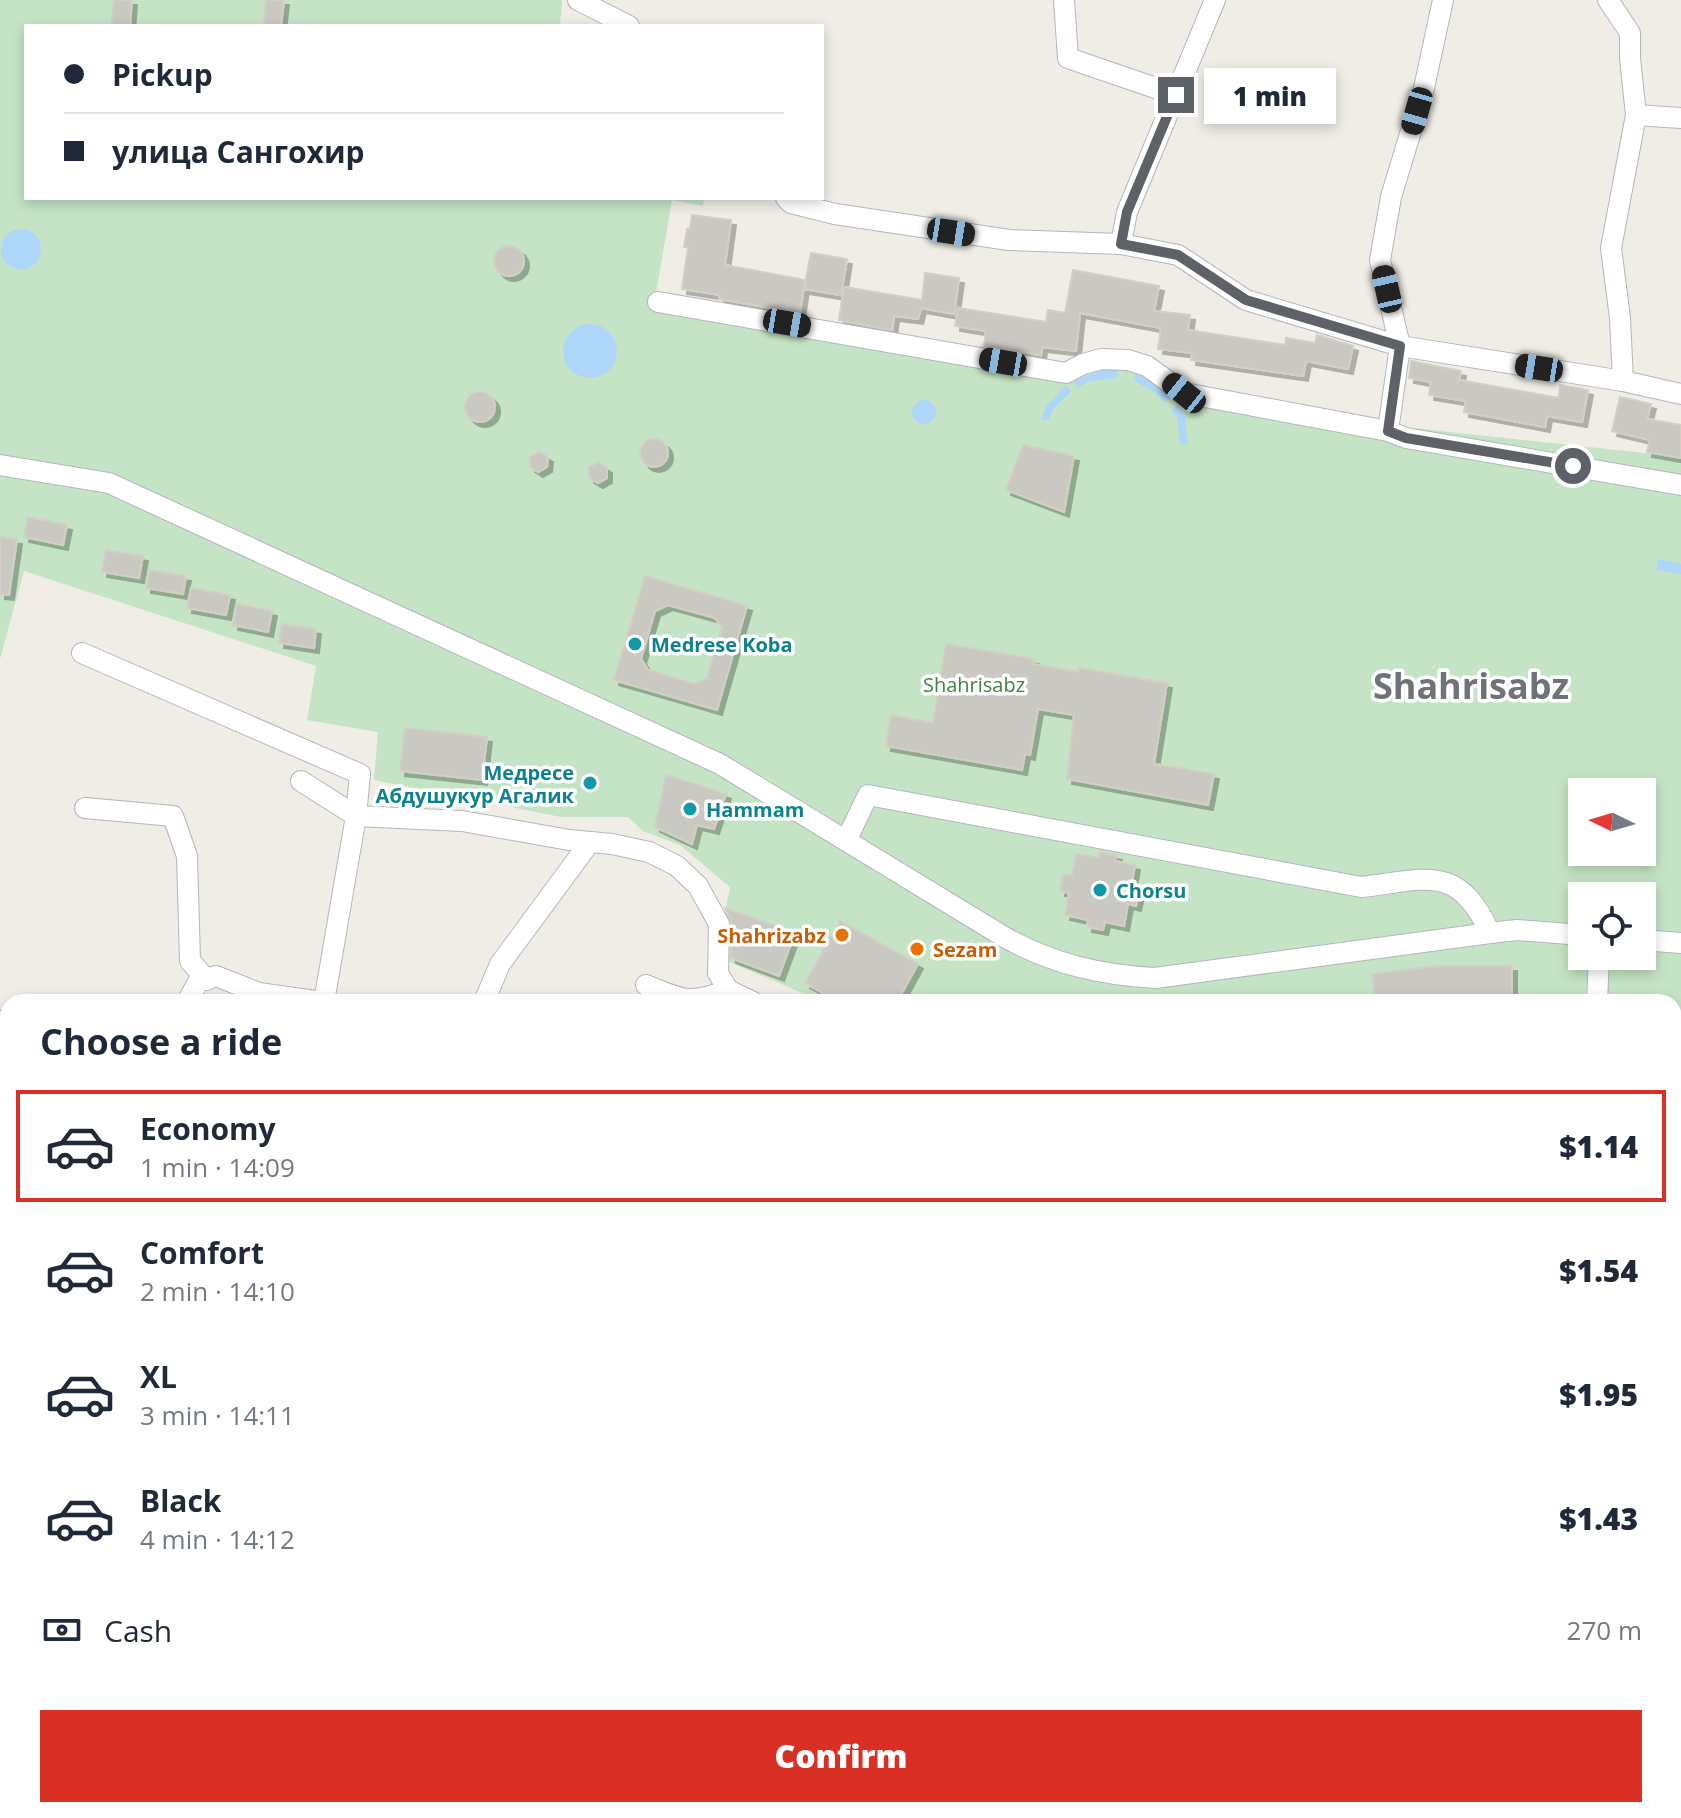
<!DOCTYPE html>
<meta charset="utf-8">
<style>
body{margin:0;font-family:"Open Sans",sans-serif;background:#f2f2f3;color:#1f2937;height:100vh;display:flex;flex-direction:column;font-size:30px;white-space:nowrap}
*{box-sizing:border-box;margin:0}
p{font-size:26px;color:#747a83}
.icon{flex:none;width:44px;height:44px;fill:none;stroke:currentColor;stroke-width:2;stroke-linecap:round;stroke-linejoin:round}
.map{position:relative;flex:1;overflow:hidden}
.details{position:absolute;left:0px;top:994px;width:1682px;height:824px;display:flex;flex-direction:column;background:#fff;border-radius:24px 24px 0 0;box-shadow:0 4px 12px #0003}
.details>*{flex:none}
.banner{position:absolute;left:24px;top:24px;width:800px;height:176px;border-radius:0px;box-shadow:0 4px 12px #0003;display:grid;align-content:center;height:176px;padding:0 40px;background:#fff}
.needle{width:52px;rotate:275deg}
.buttons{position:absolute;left:1568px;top:778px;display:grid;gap:16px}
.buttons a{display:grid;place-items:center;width:88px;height:88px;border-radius:0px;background:#fff;box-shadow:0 4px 12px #0003;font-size:40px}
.end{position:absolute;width:36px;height:36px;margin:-18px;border:10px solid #5e6165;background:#fff;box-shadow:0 0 0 4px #fff}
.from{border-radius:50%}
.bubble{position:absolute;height:56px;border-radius:0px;background:#fff;box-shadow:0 4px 12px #0003;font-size:26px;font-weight:800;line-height:56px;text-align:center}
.car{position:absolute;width:24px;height:48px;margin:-24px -12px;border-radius:10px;box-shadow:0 0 6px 2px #0007;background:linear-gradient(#222 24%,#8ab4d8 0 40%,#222 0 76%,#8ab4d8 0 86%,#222 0)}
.banner b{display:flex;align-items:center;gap:28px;height:76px;font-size:30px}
.banner b+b{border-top:2px solid #e0e1e3}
.banner i{width:20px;height:20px;background:#1f2937}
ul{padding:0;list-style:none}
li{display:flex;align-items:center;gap:24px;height:112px;margin:0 16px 12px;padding:0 24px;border:4px solid transparent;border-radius:0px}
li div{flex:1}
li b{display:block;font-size:30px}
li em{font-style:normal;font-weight:800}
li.selected{border-color:#d93025}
li>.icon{width:72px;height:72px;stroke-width:1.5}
h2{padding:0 40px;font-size:36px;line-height:96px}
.pay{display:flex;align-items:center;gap:20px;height:88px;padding:0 40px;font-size:30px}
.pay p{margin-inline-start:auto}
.cta{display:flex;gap:16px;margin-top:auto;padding:16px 40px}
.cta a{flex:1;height:92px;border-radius:0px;background:#d93025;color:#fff;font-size:32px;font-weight:800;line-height:92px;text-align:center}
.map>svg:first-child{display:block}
.green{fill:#c5e4c5;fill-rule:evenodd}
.water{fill:#add6f8}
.building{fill:#cac8c3;stroke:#d3cfc5;stroke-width:2;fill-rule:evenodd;filter:url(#shadow)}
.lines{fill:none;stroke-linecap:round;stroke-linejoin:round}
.minor-casing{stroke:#b3b6ba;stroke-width:22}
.minor{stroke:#fff;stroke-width:20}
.route{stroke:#5e6165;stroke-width:10}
.culture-dot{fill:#0f9aa8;stroke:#fff;stroke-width:3}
.food-dot{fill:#e8710a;stroke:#fff;stroke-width:3}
.labels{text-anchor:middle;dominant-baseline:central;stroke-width:7;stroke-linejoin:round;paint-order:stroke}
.culture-label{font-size:20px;font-weight:bold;fill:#0d838f;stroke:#fff;text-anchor:start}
.park-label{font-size:20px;fill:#3d8542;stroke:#fff}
.food-label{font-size:20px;font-weight:bold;fill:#c56008;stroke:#fff;text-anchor:end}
.town-label{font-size:36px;font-weight:bold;fill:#6f7377;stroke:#fff}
</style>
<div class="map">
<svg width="1681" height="1818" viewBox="0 0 1681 1818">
<defs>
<filter id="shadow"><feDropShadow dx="5" dy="5" stdDeviation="0" flood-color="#0004"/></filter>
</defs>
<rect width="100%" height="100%" fill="#efede6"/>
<path class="green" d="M 0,0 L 562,0 L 560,26 L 26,26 L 26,198 L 704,198 L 703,206 L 672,200 L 654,305 L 1067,378 C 1109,365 1121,359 1162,380 L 1376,424 L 1681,457 L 1681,1133 L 1674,1133 L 1674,1002 L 823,1002 L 716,956 L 730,887 L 680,845 L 643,831 L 628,817 L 561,817 L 374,780 L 378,732 L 307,720 L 316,666 L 24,571 L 0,659 ZM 1582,792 L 1642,792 L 1642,852 L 1582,852 ZM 1582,896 L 1642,896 L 1642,956 L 1582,956 Z"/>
<g class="water">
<circle cx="21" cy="249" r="20"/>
<circle cx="590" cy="351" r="27"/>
<path d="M 1102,370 L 1118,370 L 1117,378 L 1089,381 L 1078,388 L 1074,381 Z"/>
<path d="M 1135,373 L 1163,388 L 1171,397 L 1165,402 L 1155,392 L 1134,381 Z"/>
<path d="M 1066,385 L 1071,392 L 1053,409 L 1049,420 L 1041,419 L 1046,406 Z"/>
<circle cx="924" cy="412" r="12"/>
<path d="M 1178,404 L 1185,417 L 1188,445 L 1180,444 L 1177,418 L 1171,409 Z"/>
<path d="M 1658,559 L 1681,564 L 1681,574 L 1656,570 Z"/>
</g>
<g class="building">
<path d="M 114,0 L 132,0 L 130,26 L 111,26 Z"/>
<path d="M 266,0 L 284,0 L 281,26 L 264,26 Z"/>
<path d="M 692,215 L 731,220 L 725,265 L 805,280 L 800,313 L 719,299 L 720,295 L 682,289 L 688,247 L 684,247 L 687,229 L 690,229 Z"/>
<circle cx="509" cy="261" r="15"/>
<path d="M 811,253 L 847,259 L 841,295 L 804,289 Z"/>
<path d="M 1073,270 L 1159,286 L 1154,311 L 1190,315 L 1188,330 L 1285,345 L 1286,338 L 1315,343 L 1317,335 L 1353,346 L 1348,369 L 1306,361 L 1303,376 L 1191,360 L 1192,353 L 1158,349 L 1161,328 L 1080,313 L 1076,351 L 1042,347 L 1041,355 L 984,346 L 986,331 L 955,326 L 958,308 L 1046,322 L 1048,310 L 1065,313 Z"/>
<path d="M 925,273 L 959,278 L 954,314 L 921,308 L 918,319 L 894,316 L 892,330 L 839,320 L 844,287 L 922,300 Z"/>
<path d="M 1411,361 L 1461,371 L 1459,380 L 1559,398 L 1560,385 L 1588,390 L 1582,422 L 1547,416 L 1545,427 L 1464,412 L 1466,401 L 1429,395 L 1431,382 L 1409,378 Z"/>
<circle cx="480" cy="407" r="15"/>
<path d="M 1620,397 L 1651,404 L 1647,419 L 1681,425 L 1681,458 L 1647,452 L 1650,440 L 1612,431 Z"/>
<circle cx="654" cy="453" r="14"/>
<path d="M 1023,445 L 1074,456 L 1064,512 L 1006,490 Z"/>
<path d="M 539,452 L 548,457 L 547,467 L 538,472 L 530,467 L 530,457 Z"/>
<path d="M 598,462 L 607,468 L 607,478 L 598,483 L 589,478 L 589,468 Z"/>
<path d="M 28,517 L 67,525 L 63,545 L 24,537 Z"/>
<path d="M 0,537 L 17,539 L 9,595 L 0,594 Z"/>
<path d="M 106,550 L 143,556 L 139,578 L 102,572 Z"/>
<path d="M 149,570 L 186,576 L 183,594 L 146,588 Z"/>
<path d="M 645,576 L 747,606 L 717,710 L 614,680 ZM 668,605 L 715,618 L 722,628 L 707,678 L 695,684 L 648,670 L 641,659 L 655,611 Z"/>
<path d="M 191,588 L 230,595 L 226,615 L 187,608 Z"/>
<path d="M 237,604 L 272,611 L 268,632 L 233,625 Z"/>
<path d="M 282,624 L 316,629 L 314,648 L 279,643 Z"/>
<path d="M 946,644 L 1034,659 L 1033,664 L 1078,672 L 1079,668 L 1167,683 L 1154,764 L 1214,774 L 1208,805 L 1067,779 L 1074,715 L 1038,709 L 1030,755 L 1025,754 L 1022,770 L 886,746 L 891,715 L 933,723 Z"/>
<path d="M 405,728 L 487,737 L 482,780 L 400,771 Z"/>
<path d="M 666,775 L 726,794 L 714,829 L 697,825 L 692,844 L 655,827 Z"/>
<path d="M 1100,852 L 1117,855 L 1115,861 L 1135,865 L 1131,888 L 1140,889 L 1136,906 L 1128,904 L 1124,926 L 1105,922 L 1103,930 L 1087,927 L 1088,920 L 1065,915 L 1069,893 L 1060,891 L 1063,874 L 1072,876 L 1076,854 L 1099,858 Z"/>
<path d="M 725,908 L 795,933 L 779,976 L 731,958 L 732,923 Z"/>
<path d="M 840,921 L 918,964 L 897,1002 L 839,1002 L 805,983 Z"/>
<path d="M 1437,966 L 1512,966 L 1512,1001 L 1375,1002 L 1372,974 Z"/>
</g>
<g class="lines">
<g class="minor-casing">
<g id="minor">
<path d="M 578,0 L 629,26"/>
<path d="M 1064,0 L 1068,58 L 1176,95"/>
<path d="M 1443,0 L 1424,88 L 1391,197 L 1380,260 L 1400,346 L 1388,431 L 1406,438 L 1681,485"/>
<path d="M 1608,0 L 1630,33 L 1630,58 L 1636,115 L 1611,248 L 1620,318 L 1623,381"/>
<path d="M 1636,115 L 1681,118"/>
<path d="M 786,198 L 791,203 L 835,214 L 1009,240 L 1121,244 L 1178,255 L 1246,300 L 1400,346 L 1623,381 L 1681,394"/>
<path d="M 1121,244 L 1127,212 L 1215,0"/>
<path d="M 658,302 L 1066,373 L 1083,364 L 1101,359 L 1128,360 L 1147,366 L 1184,393 L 1388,431"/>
<path d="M 0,465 L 109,483 L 720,764 L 1006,938 C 1053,964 1101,975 1155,978 L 1490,933 L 1517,930 L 1582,935"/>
<path d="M 82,653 L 360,774 L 356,816 L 324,1002"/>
<path d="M 301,781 L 356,816 L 462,821 L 569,840 L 612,844 L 649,852 L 677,866 L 698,886 L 719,924 L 718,973 L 728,990 L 753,1002"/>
<path d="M 85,808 L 173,816 L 187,856 L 190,961 L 207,980"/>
<path d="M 847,839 L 868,795 L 1361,887 C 1425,880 1458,862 1490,933"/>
<path d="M 1642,940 L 1681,943"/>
<path d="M 646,985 C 683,1000 689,1005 728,990"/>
<path d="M 187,1002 L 198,982 L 216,976 L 259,993 L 322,1002"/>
<path d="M 484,1002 L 500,964 L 590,842"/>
<path d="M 1597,1002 L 1599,956"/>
<path d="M 0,1021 L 8,1022"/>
<path d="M 0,1275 L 8,1278"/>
<path d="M 1674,1465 L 1681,1467"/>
<path d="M 0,1529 L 8,1533"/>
<path d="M 1674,1651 L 1681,1653"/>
<path d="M 958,1810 L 961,1818"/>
<path d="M 1342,1810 L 1343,1818"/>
<path d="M 276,1818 L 276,1810"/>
<path d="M 469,1818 L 471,1810"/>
<path d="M 604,1818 L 609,1810"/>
<path d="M 1194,1818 L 1195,1810"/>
<path d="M 1486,1818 L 1487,1810"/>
</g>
</g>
<use href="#minor" class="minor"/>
</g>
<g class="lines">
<path class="route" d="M 1176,95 L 1127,212 L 1121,244 L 1178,255 L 1246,300 L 1400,346 L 1388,431 L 1406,438 L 1573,466"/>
</g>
<g class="culture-dot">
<circle cx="635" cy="644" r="8"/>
<circle cx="590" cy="783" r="8"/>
<circle cx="690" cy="809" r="8"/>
<circle cx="1100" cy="890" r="8"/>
</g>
<g class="food-dot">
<circle cx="842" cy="935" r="8"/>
<circle cx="917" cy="949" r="8"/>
</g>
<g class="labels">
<g class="culture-label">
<text x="651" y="644">Medrese Koba</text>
<text x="574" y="772" text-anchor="end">Медресе<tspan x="574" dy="23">Абдушукур Агалик</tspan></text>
<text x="706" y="809">Hammam</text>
<text x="1116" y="890">Chorsu</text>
</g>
<g class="park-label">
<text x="974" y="684">Shahrisabz</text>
</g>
<g class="food-label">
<text x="826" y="935">Shahrizabz</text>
<text x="933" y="949" text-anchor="start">Sezam</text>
</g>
<g class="town-label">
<text x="1471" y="685">Shahrisabz</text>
</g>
</g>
</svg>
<div class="buttons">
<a><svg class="needle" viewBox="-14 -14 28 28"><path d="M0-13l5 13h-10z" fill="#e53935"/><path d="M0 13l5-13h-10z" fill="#747a83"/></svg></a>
<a><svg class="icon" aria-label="locate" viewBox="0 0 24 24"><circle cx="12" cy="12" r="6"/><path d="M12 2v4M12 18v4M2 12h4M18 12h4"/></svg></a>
</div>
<i class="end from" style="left:1573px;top:466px"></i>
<i class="end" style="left:1176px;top:95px"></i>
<div class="bubble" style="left:1204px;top:68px;width:132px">1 min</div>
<i class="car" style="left:1417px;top:111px;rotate:196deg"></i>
<i class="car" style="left:951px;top:232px;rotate:99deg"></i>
<i class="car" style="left:1387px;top:289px;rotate:347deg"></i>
<i class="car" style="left:787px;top:323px;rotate:100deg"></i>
<i class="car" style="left:1003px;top:362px;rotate:280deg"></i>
<i class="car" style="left:1539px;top:368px;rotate:279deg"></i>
<i class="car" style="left:1184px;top:393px;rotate:309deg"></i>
<div class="banner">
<b><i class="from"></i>Pickup</b>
<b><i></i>улица Сангохир</b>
</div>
<section class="details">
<h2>Choose a ride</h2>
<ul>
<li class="selected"><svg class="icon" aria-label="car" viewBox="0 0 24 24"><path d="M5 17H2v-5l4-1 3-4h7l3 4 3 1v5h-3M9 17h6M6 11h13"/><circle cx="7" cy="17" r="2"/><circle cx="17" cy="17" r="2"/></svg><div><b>Economy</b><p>1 min · 14:09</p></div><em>$1.14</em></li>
<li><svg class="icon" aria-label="car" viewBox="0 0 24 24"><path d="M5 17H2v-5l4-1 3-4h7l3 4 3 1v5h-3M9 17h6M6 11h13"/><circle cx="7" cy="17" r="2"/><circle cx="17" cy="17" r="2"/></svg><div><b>Comfort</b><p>2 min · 14:10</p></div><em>$1.54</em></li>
<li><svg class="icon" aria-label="car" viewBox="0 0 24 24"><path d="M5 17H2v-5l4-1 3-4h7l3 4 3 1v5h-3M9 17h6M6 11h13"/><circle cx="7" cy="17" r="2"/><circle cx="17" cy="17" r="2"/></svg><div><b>XL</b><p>3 min · 14:11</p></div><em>$1.95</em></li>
<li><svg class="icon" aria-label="car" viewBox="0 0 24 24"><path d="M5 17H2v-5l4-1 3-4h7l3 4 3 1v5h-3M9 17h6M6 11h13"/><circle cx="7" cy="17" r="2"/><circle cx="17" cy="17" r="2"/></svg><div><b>Black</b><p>4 min · 14:12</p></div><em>$1.43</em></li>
</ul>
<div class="pay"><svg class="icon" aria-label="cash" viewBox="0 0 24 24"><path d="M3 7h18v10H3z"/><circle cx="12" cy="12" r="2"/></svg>Cash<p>270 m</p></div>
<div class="cta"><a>Confirm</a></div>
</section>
</div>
